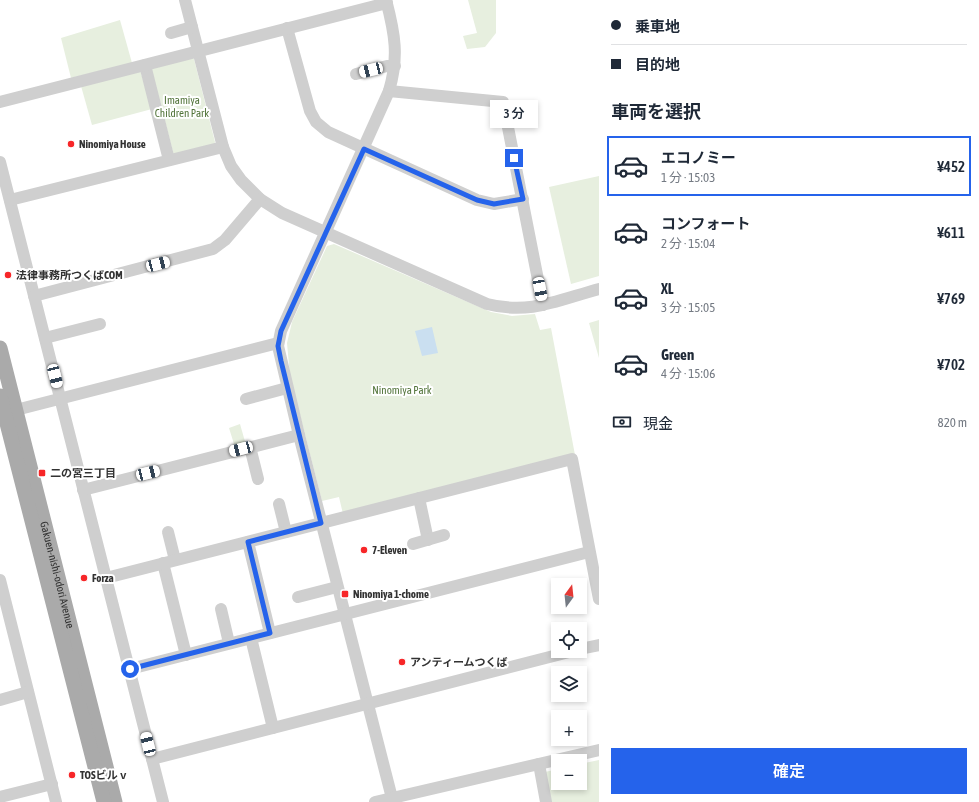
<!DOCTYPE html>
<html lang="ja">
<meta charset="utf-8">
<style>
body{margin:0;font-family:"Asap Condensed","Noto Sans JP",sans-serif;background:#f6f6f7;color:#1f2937;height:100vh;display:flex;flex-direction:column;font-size:15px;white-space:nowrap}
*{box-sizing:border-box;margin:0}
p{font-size:13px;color:#747a83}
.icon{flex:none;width:22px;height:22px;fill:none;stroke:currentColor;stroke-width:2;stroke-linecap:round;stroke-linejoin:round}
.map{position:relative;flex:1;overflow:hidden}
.side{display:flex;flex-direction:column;background:#fff;width:380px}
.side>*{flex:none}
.hud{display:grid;align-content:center;height:88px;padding:0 12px;background:#fff}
.needle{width:26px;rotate:15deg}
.buttons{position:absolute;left:551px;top:578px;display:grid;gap:8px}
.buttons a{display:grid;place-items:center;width:36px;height:36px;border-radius:0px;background:#fff;box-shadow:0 2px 6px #0003;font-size:20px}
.end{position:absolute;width:18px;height:18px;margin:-9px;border:5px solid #2563eb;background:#fff;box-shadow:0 0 0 2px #fff}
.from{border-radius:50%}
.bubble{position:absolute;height:28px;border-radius:0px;background:#fff;box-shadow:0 2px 6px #0003;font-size:13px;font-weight:600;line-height:28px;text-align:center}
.car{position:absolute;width:12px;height:24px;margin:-12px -6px;border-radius:5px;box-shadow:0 0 3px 1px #0007;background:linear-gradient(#fff 24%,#345 0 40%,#fff 0 76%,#345 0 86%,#fff 0)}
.hud b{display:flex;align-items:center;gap:14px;height:38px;font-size:15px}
.hud b+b{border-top:1px solid #e0e1e3}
.hud i{width:10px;height:10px;background:#1f2937}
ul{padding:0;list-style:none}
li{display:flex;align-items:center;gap:12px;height:60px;margin:0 8px 6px;padding:0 4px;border:2px solid transparent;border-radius:0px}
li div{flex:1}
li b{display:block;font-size:15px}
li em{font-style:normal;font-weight:600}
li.current{border-color:#2563eb}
li>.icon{width:36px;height:36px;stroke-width:1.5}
h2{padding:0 12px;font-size:18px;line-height:48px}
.pay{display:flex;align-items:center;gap:10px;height:44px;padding:0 12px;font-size:15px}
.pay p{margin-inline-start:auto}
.button{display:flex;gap:8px;margin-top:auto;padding:8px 12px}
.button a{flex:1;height:46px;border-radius:0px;background:#2563eb;color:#fff;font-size:16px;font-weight:600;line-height:46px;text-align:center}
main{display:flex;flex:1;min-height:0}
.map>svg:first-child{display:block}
.green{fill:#e7efdf}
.water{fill:#cadff0}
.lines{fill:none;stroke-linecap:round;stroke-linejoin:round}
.minor{stroke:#cfcfcf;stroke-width:12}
.major{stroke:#aaa;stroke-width:15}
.route{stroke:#2563eb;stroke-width:5}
.poi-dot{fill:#f72628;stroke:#fff;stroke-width:1.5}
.labels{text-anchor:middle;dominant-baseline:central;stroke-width:4;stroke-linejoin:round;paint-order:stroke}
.park-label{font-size:11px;fill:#517339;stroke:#fff}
.poi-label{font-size:11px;font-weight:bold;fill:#323232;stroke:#fff;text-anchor:start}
.street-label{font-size:11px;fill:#323232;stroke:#fff}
</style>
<main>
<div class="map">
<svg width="599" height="802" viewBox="0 0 599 802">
<rect width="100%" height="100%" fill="#fff"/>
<g class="green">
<path d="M 468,0 L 496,0 L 496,33 L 485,47 L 467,49 L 463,36 L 477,33 Z"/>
<path d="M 120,20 L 132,63 L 71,78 L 61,38 Z"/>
<path d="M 191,57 L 194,59 L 215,142 L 214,145 L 174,156 L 151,67 Z"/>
<path d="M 140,70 L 152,109 L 92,125 L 81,86 Z"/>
<path d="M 599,176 L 599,276 L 571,284 L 549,187 Z"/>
<path d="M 334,244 L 491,312 L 512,316 L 535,314 L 540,330 L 551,328 L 575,455 L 343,514 L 339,497 L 322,501 L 290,376 L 287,343 L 292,322 L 327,246 Z"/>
<path d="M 599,320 L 599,358 L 589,323 Z"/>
<path d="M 240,424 L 246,445 L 238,447 L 234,444 L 229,428 Z"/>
<path d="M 599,760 L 599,802 L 550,802 L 545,772 L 558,769 L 558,783 L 580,783 L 580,764 Z"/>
</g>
<path class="water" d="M 432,327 L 438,353 L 422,356 L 415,331 Z"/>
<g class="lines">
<g class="minor">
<path d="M 185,0 L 223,147 L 231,166 L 241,180 L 260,199 L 282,213 L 487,304 C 530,315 558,300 599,289"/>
<path d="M 386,0 C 395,34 399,57 389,91 L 281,331 L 278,346 L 299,435 L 393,802"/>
<path d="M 287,28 L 310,111 L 316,122 L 328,132 L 477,200 L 494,204 L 523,199"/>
<path d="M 171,33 L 192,27"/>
<path d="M 145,65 L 169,160"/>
<path d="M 356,74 L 387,66 L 395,66"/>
<path d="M 389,91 L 503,102 L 543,305"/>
<path d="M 0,102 L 387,3"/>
<path d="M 0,162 L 163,802"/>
<path d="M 10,200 L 223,147"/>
<path d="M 34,296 L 213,249 L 225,240 L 260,199"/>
<path d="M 45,338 L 100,324"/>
<path d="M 246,399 L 287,388"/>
<path d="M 8,412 L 278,343"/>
<path d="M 250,447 L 258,479"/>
<path d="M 83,490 L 299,435"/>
<path d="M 419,498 L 428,540"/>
<path d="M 279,504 L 286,532"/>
<path d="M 168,532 L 175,560"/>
<path d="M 248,542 L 270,633"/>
<path d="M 413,544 L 444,535"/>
<path d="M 163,563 L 186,655"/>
<path d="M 106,578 L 572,459 L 599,599"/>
<path d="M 0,580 L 56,802"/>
<path d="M 298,597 L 337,587"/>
<path d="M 221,609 L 229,643"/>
<path d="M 251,638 L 273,728"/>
<path d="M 580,649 L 599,645"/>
<path d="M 130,669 L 589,552"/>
<path d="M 0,700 L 28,692"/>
<path d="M 152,759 L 573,651"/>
<path d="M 539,764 L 546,802"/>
<path d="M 0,797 L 52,784"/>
<path d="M 375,802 L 599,750"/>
</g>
<g class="major">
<path id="s1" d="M 0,348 L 115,802"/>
<path d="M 0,396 L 104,802"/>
</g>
</g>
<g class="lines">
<path class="route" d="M 130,669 L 270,633 L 248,542 L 321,523 L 281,361 L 278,346 L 281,331 L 364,149 L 477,200 L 494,204 L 523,199 L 514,158"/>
</g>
<g class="poi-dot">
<circle cx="71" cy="144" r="4"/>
<circle cx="8" cy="275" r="4"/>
<rect x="38" y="469" width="8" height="8" rx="2"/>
<circle cx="364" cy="550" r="4"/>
<circle cx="84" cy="578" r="4"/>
<rect x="341" y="590" width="8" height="8" rx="2"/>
<circle cx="402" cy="662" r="4"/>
<circle cx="72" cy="775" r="4"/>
</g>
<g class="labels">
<g class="park-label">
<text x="182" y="100">Imamiya<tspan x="182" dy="13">Children Park</tspan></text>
<text x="402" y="390">Ninomiya Park</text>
</g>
<g class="poi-label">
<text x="79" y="144">Ninomiya House</text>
<text x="16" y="275">法律事務所つくばCOM</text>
<text x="50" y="473">二の宮三丁目</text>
<text x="372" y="550">7-Eleven</text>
<text x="92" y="578">Forza</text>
<text x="353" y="594">Ninomiya 1-chome</text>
<text x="410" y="662">アンティームつくば</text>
<text x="80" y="775">TOSビルⅴ</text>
</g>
<g class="street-label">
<text stroke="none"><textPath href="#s1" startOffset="234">Gakuen-nishi-odori Avenue</textPath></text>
</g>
</g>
</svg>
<div class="buttons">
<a><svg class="needle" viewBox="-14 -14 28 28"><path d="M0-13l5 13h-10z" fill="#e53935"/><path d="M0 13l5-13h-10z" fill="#747a83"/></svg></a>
<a><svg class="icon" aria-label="locate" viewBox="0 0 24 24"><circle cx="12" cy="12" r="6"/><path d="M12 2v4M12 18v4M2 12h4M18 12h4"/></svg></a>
<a><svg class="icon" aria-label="layers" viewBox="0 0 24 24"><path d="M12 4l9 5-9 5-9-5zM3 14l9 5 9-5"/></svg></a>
<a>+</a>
<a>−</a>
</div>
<i class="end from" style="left:130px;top:669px"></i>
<i class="end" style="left:514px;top:158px"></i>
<div class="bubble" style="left:490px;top:100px;width:48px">3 分</div>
<i class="car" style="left:371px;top:70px;rotate:256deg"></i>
<i class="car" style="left:158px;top:264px;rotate:75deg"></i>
<i class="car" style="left:540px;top:289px;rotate:169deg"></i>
<i class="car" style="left:55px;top:376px;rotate:166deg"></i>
<i class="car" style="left:241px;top:449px;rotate:255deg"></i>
<i class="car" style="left:148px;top:473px;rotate:76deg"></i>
<i class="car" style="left:148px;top:744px;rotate:346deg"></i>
</div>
<section class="side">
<div class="hud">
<b><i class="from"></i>乗車地</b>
<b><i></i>目的地</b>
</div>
<h2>車両を選択</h2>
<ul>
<li class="current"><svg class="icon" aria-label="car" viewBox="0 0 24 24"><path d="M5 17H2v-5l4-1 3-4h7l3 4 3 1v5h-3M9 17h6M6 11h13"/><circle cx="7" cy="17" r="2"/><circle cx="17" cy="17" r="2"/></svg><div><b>エコノミー</b><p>1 分 · 15:03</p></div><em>¥452</em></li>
<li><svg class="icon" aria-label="car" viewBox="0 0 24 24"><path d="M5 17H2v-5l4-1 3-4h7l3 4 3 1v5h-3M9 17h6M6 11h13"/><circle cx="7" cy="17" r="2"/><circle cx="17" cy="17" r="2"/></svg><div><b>コンフォート</b><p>2 分 · 15:04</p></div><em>¥611</em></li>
<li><svg class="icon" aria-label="car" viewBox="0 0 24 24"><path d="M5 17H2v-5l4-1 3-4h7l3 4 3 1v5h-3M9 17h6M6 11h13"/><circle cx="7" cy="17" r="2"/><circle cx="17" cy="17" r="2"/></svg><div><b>XL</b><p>3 分 · 15:05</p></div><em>¥769</em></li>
<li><svg class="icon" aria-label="car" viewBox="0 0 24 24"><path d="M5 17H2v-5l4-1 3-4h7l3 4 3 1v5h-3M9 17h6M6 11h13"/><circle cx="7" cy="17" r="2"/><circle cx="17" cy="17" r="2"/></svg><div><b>Green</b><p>4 分 · 15:06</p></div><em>¥702</em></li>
</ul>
<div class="pay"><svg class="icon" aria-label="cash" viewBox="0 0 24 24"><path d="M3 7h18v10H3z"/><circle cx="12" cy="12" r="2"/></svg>現金<p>820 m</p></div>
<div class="button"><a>確定</a></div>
</section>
</main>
